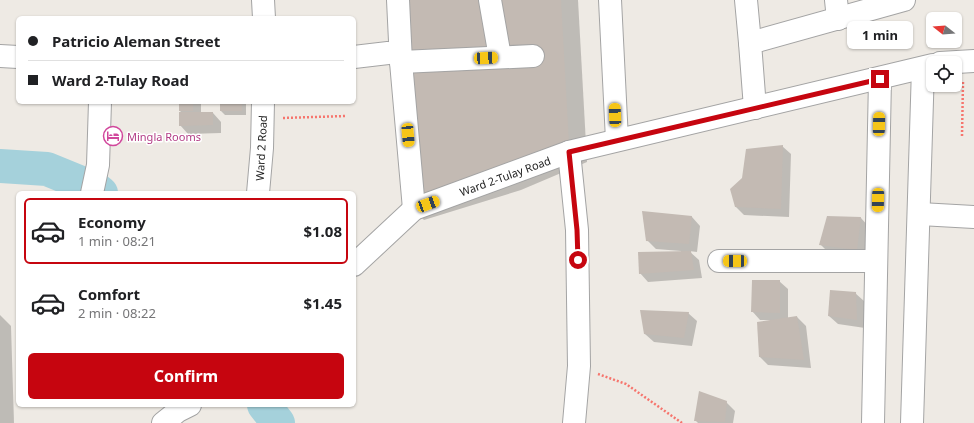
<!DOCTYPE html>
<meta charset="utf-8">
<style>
body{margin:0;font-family:"Noto Sans",sans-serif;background:#f2f2f2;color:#202124;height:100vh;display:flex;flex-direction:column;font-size:15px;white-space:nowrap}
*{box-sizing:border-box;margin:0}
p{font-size:13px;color:#757577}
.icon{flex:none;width:22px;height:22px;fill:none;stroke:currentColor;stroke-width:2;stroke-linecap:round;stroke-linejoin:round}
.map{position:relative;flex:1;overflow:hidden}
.panel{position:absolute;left:16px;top:191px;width:340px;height:216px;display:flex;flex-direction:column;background:#fff;border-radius:6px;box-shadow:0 1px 3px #0004}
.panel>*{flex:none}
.top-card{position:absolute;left:16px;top:16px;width:340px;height:88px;border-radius:6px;box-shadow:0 1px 3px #0004;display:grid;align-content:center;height:88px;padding:0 12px;background:#fff}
.needle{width:26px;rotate:287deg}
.controls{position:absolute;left:926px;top:12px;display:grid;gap:8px}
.controls a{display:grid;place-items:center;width:36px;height:36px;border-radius:6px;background:#fff;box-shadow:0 1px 3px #0004;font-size:20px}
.end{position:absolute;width:18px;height:18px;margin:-9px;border:5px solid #c6050f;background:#fff;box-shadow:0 0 0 2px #fff}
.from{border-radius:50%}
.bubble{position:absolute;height:28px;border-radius:6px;background:#fff;box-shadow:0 1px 3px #0004;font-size:13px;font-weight:700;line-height:28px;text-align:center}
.car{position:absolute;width:12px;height:24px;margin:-12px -6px;border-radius:5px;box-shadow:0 0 3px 1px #0007;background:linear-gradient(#f5c518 24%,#345 0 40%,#f5c518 0 76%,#345 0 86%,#f5c518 0)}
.top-card b{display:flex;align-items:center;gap:14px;height:38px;font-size:15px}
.top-card b+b{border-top:1px solid #e0e0e0}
.top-card i{width:10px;height:10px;background:#202124}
ul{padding:7px 0 0;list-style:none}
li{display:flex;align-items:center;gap:12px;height:66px;margin:0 8px 6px;padding:0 4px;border:2px solid transparent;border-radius:6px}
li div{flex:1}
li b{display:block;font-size:15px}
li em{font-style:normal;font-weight:700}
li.on{border-color:#c6050f}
li>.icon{width:36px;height:36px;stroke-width:1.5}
.primary-button{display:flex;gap:8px;margin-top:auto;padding:8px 12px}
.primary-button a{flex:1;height:46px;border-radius:6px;background:#c6050f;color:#fff;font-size:16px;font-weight:700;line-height:46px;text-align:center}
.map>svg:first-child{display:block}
.shadow{fill:#0003}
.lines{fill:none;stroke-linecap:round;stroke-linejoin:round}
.river{stroke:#a5d1db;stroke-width:34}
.building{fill:#c3bab3}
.minor-casing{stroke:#a4a4a4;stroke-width:24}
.path{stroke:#f6756d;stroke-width:2.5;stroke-dasharray:2 2;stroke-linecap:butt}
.minor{stroke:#fff;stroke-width:22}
.route{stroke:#c6050f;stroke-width:5}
.labels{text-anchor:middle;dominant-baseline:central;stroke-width:3;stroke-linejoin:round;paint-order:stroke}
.hotel-label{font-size:11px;fill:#b23c85;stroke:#fff;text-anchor:start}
.street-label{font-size:11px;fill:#1d1d1d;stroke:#fff}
</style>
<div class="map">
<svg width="974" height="423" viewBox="0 0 974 423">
<rect width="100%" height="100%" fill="#eeeae4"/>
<g class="shadow">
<path d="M 391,0 L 578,0 L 587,162 L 521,190 L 424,220 L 405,202 Z"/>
<path d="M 180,102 L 201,102 L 201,113 L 213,113 L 221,122 L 221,133 L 188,134 L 180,125 L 182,113 L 180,111 Z"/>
<path d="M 221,102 L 246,102 L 246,115 L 225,115 L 221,111 Z"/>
<path d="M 782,146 L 791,154 L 789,217 L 744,215 L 736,207 Z"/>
<path d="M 643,212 L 692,217 L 700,226 L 697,252 L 689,251 L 699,260 L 702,278 L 648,282 L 640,273 L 681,252 L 681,251 L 656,249 L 647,240 Z"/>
<path d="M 828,217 L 861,218 L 869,227 L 865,258 L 829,253 L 820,244 Z"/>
<path d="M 779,281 L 788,289 L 788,319 L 797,317 L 806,326 L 811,368 L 768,365 L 760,357 L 770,320 L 760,320 L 752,311 Z"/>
<path d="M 855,293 L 864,301 L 865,328 L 838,324 L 829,316 Z"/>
<path d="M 688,313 L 697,321 L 692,346 L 654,342 L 645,334 Z"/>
<path d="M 0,315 L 11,326 L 14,423 L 0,423 Z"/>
<path d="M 726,402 L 735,411 L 733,423 L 698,423 L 695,420 Z"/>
</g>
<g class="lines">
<g class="river">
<path d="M 0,166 L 47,169 L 96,189 L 101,193"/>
<path d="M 264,405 L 278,423"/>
</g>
</g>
<g class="building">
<path d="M 390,0 L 561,0 L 569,144 L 404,202 Z"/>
<rect x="179" y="102" width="14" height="9"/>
<rect x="220" y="102" width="22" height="9"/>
<path d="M 179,112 L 213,112 L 213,125 L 179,126 Z"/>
<path d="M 783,145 L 781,209 L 735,207 L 730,189 L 742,178 L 746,149 Z"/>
<path d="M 642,211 L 692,216 L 689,244 L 646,241 Z"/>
<path d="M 827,216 L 861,217 L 857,250 L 819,245 Z"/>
<path d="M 691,251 L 694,270 L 639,274 L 638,252 Z"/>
<path d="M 752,280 L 780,280 L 780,313 L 751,312 Z"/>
<path d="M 830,290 L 856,292 L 857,320 L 828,316 Z"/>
<path d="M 640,310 L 689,312 L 684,338 L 644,334 Z"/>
<path d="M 797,316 L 804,360 L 759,357 L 757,322 Z"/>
<path d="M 699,391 L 727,401 L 725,422 L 694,421 Z"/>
</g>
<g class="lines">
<g class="minor-casing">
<g id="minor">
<path d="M 263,0 L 264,18"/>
<path d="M 398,0 L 401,62"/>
<path d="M 490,0 L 500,57"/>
<path d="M 610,0 L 617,140"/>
<path d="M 746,0 L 750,43"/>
<path d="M 836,0 L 838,19"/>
<path d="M 0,56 L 18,57"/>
<path d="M 354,57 L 388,53"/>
<path d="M 940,63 L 974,61"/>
<path d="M 755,108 L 750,43 L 904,0"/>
<path d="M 569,152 L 577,230 L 579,366 L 574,423"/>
<path d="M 92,193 L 98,165 L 100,102"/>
<path d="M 258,193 L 262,148 L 263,102"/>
<path d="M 414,209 L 401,62 L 533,56"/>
<path d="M 920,214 L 974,217"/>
<path d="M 719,261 L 876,261"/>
<path d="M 354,265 L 414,209 L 569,152 L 933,65"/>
<path d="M 163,423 L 178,411 L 190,405"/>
<path d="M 873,423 L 880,79"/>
<path d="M 912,423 L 923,68"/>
</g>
</g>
<g class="path">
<path d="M 283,118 L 345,116"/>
<path d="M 962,136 L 963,82"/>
<path d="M 598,374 L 626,384 L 682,423"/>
</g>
<use href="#minor" class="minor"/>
</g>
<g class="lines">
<path class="route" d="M 578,260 L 577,230 L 569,152 L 880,79"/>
</g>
<defs>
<g id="hotel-ring" transform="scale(1)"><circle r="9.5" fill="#fff" stroke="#d1479c" stroke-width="1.5"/><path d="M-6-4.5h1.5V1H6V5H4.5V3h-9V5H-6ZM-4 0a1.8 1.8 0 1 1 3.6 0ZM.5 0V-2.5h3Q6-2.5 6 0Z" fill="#d1479c"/></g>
</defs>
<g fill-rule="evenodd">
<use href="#hotel-ring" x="113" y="136"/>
</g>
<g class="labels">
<g class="hotel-label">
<text x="127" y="136">Mingla Rooms</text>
</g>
<g class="street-label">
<text transform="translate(261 148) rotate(-87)">Ward 2 Road</text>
<text transform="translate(505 176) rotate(-20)">Ward 2-Tulay Road</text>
</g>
</g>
</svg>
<div class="controls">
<a><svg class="needle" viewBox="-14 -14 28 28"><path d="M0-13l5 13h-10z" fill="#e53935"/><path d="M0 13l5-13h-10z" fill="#757577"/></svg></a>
<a><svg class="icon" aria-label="locate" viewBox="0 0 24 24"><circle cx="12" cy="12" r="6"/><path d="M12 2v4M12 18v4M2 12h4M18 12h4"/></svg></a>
</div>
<i class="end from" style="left:578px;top:260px"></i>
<i class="end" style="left:880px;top:79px"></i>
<div class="bubble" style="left:847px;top:21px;width:66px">1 min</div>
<i class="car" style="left:486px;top:58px;rotate:87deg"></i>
<i class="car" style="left:615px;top:115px;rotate:358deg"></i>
<i class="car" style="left:879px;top:124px;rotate:1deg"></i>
<i class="car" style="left:408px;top:135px;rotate:175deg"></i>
<i class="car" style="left:878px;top:200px;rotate:181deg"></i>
<i class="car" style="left:428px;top:204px;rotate:70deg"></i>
<i class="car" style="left:735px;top:261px;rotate:270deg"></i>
<div class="top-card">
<b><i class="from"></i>Patricio Aleman Street</b>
<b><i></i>Ward 2-Tulay Road</b>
</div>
<section class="panel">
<ul>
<li class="on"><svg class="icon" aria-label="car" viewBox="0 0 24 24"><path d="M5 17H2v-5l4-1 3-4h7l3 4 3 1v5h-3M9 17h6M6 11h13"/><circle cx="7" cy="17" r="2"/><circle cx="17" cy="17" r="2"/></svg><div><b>Economy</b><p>1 min · 08:21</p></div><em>$1.08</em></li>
<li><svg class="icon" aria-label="car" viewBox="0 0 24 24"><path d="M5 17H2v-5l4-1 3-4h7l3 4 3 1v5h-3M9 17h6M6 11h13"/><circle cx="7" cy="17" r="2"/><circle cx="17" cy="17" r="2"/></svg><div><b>Comfort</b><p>2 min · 08:22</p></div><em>$1.45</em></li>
</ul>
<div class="primary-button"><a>Confirm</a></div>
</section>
</div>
